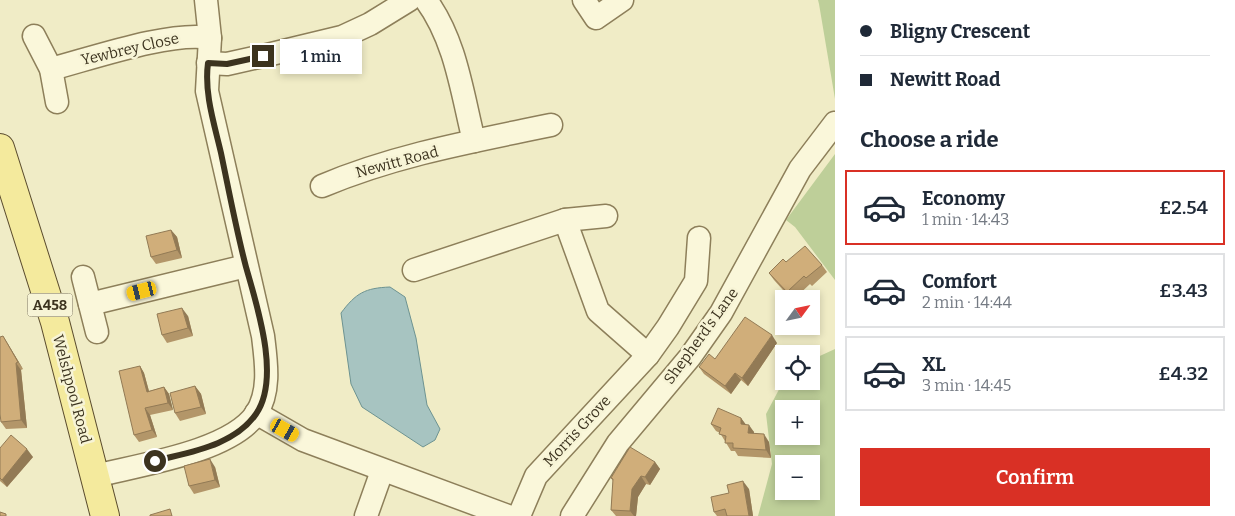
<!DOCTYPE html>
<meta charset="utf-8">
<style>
body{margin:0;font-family:Bitter,serif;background:#f6f6f7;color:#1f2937;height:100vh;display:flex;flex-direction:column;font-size:19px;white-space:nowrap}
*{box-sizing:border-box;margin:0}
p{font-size:16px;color:#747a83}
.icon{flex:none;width:28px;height:28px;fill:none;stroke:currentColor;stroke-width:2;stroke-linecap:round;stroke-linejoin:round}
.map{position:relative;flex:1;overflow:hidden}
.drawer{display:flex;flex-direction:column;background:#fff;width:400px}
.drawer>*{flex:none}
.banner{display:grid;align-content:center;height:110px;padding:0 25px;background:#fff}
.needle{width:32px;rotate:57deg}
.fabs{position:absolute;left:775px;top:290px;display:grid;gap:10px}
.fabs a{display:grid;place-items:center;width:45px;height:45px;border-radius:0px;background:#fff;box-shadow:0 2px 8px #0003;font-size:25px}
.end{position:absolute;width:22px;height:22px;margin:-11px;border:6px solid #3c331f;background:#fff;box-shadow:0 0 0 2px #fff}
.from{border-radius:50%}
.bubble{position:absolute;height:35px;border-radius:0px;background:#fff;box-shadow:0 2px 8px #0003;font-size:16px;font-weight:600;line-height:35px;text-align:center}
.car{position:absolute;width:15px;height:30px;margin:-15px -8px;border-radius:6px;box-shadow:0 0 4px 1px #0007;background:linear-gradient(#f5c518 24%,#345 0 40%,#f5c518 0 76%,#345 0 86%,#f5c518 0)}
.banner b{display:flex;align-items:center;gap:18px;height:48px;font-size:19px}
.banner b+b{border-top:1px solid #e0e1e3}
.banner i{width:12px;height:12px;background:#1f2937}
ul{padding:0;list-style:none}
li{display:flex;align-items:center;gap:15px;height:75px;margin:0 10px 8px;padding:0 15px;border:2px solid #e0e1e3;border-radius:0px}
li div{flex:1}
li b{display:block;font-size:19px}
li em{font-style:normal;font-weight:600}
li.active{border-color:#d93025}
li>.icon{width:45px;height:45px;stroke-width:1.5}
h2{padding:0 25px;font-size:22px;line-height:60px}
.cta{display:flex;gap:10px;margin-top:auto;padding:10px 25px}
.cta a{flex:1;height:58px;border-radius:0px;background:#d93025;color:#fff;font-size:20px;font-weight:600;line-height:58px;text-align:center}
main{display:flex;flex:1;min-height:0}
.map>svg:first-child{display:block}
.green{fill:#becf99;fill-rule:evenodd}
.water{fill:#a7c4c1;stroke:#6d9391}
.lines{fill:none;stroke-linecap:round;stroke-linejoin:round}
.minor-casing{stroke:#8d7f5a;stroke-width:25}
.major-casing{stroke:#5b4c2e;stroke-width:30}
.minor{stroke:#faf7da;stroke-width:22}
.major{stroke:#f4ea9d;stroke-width:28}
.wall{fill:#b39669}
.shaded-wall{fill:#927a55}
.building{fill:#d0ae7a;stroke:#927a55}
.route{stroke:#3c331f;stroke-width:6}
.labels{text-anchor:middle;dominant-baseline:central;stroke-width:5;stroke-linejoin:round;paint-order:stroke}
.shield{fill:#f7f4d6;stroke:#746d56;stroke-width:1}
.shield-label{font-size:14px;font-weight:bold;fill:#3c331f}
.street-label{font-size:15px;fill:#3c331f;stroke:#f7f4d6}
</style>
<main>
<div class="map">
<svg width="835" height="516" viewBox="0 0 835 516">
<rect width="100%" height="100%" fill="#f0ecc6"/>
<g class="green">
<path d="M 818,0 L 835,0 L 835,99 L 819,4 Z"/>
<path d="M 835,154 L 835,280 L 795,227 L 786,220 Z"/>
<path d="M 835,349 L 835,516 L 758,516 L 772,464 L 766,414 L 784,380 L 811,381 L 811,360 ZM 784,409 L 811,409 L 811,436 L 784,436 ZM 784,464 L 811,464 L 811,491 L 784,491 Z"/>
</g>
<path class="water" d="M 390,287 L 405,297 L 416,338 L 427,405 L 440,429 L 435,440 L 423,447 L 362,407 L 351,384 L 341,313 C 356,293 365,288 390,287 Z"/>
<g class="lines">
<g class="minor-casing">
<g id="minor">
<path d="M 426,0 C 456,41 462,93 474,141"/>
<path d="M 584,0 L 596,18 L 622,0"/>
<path d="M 34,36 L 51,69 L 57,102"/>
<path d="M 208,63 L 227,64 L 263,56 L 342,37 L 370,24 L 409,0"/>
<path d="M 51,69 C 93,58 170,31 210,38"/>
<path d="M 322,186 C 395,155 474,141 551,125"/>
<path d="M 565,220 L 598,311 L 648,355"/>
<path d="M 414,270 L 565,220 L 606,216"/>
<path d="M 83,277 L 97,332"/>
<path d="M 90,304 L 246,266"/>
<path d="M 256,413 L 303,440 L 508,516"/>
<path d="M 95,476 C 138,465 230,452 256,414 C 271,391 266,361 263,336 L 207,91 L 210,38 L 206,0"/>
<path d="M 366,516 L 382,471"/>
<path d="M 519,516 L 536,476 L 648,355 L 668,327 L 696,281 L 699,238"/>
<path d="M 572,516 L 618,443 L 690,357 L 721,313 L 800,169 L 835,123"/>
</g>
</g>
<g class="major-casing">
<path id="major" d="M 0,148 L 55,322 L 105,516"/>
</g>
<use href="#minor" class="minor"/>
<use href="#major" class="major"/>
</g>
<g class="wall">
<path d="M 171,230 L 177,237 L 182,258 L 156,264 L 151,257 Z"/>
<path d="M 786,262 L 822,265 L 827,272 L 812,286 L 810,284 L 794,299 L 791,299 L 774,280 L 769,273 Z"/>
<path d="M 188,316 L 193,336 L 167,343 L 162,335 Z"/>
<path d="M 3,336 L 23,369 L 21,370 L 27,428 L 6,429 L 1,422 Z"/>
<path d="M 777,343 L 748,386 L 741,380 L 731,394 L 704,374 L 699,367 L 715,359 Z"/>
<path d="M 140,366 L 144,373 L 149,391 L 164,387 L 169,394 L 173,410 L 150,415 L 157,437 L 139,442 L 134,435 Z"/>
<path d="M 195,386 L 201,394 L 206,414 L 180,421 L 175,413 Z"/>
<path d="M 741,418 L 745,424 L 754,432 L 754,434 L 769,442 L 771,458 L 738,456 L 735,451 L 731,451 L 720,433 L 716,431 L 711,424 Z"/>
<path d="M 0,448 L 33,457 L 7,487 L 0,481 Z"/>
<path d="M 655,462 L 660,469 L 650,485 L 646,484 L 638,497 L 636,516 L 616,516 L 611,510 L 613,481 L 611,478 Z"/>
<path d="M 215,467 L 220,487 L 194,494 L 189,486 Z"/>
<path d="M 749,489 L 753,516 L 717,516 L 714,512 Z"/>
</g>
<g class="shaded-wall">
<path d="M 171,230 L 177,237 L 182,258 L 177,250 Z"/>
<path d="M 182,308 L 188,316 L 193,336 L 188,328 Z"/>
<path d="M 772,335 L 777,343 L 748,386 L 742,378 Z"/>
<path d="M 3,336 L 8,344 L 23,369 L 18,362 Z"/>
<path d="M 16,363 L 21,370 L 27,428 L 21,420 Z"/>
<path d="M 140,366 L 144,373 L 151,399 L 147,392 Z"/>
<path d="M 735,373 L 741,380 L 731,394 L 725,386 Z"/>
<path d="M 195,386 L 201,394 L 206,414 L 201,407 Z"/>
<path d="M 164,387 L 169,394 L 173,410 L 168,403 Z"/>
<path d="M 145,408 L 150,415 L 157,437 L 152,430 Z"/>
<path d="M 741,418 L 747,426 L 741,424 Z"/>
<path d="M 749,425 L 754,432 L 753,441 L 748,433 Z"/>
<path d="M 764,434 L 769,442 L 771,458 L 766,450 Z"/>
<path d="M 27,449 L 33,457 L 7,487 L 2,480 Z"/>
<path d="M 210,459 L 215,467 L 220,487 L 215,480 Z"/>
<path d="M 655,462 L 660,469 L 650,485 L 645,477 Z"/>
<path d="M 641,476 L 646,484 L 638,497 L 636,516 L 634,516 L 630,511 L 632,489 Z"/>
<path d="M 743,481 L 749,489 L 753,516 L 749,516 Z"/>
</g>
<g class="building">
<path d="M 171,230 L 177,250 L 151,257 L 146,236 Z"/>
<path d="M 805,246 L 822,265 L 806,278 L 804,276 L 787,292 L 769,273 L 783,259 L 786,262 Z"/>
<path d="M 182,308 L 188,328 L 162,335 L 157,314 Z"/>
<path d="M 745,317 L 772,335 L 742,378 L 735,373 L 725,386 L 699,367 L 709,354 L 715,359 Z"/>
<path d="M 3,336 L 18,362 L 16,363 L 21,420 L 1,422 L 0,414 L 0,337 Z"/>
<path d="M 140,366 L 147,392 L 164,387 L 168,403 L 145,408 L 152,430 L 134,435 L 119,371 Z"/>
<path d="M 195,386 L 201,407 L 175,413 L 170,393 Z"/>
<path d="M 718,408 L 741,418 L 741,424 L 749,425 L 748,433 L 764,434 L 766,450 L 733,448 L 733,443 L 725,443 L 726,436 L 719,434 L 721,428 L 711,424 Z"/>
<path d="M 11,435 L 27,449 L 2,480 L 0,478 L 0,448 Z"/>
<path d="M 630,447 L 655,462 L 645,477 L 641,476 L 632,489 L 630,511 L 611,510 L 613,479 L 611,478 Z"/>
<path d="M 210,459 L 215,480 L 189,486 L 184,466 Z"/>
<path d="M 743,481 L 749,516 L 727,516 L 725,509 L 714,512 L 711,497 L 729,493 L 727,485 Z"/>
<path d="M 170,509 L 172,516 L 150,516 L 150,515 Z"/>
<path d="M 0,512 L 6,514 L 6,516 L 0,516 Z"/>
</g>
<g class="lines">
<path class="route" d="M 155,461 C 189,452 234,446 256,414 C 281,378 257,306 246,267 C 236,229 229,191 221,153 C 214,123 204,93 208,63 L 227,64 L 263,56"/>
</g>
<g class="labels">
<rect class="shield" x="27.5" y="293.5" width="45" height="23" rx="4"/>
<g class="shield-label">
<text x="50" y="305">A458</text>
</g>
<g class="street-label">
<text transform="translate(130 49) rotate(-13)">Yewbrey Close</text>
<text transform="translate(397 162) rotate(-15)">Newitt Road</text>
<text transform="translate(701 336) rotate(-54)">Shepherd's Lane</text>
<text transform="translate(72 389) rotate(75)">Welshpool Road</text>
<text transform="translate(577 431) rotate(-47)">Morris Grove</text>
</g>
</g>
</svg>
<div class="fabs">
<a><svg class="needle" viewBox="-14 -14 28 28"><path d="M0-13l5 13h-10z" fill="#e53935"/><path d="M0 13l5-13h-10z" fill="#747a83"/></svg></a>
<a><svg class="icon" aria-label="locate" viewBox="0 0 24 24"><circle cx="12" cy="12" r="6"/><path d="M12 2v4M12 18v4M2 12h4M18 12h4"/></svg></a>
<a>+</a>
<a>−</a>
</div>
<i class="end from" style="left:155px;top:461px"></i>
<i class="end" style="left:263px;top:56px"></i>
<div class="bubble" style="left:280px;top:39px;width:82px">1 min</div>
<i class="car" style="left:142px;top:291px;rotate:256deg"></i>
<i class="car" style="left:285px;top:430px;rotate:119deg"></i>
</div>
<section class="drawer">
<div class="banner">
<b><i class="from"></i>Bligny Crescent</b>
<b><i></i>Newitt Road</b>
</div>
<h2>Choose a ride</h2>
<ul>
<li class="active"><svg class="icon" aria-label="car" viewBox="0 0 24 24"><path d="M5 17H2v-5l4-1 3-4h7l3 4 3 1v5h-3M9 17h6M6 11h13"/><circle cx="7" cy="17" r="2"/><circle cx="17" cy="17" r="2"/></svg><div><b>Economy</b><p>1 min · 14:43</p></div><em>£2.54</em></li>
<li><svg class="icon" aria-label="car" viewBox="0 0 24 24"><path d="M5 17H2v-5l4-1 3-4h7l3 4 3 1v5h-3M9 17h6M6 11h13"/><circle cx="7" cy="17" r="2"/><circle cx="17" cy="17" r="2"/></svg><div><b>Comfort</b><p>2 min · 14:44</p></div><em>£3.43</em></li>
<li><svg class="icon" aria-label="car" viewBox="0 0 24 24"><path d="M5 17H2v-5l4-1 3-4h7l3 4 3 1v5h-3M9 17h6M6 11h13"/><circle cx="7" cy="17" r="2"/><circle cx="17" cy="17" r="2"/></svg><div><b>XL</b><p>3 min · 14:45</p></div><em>£4.32</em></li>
</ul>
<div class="cta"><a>Confirm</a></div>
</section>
</main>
